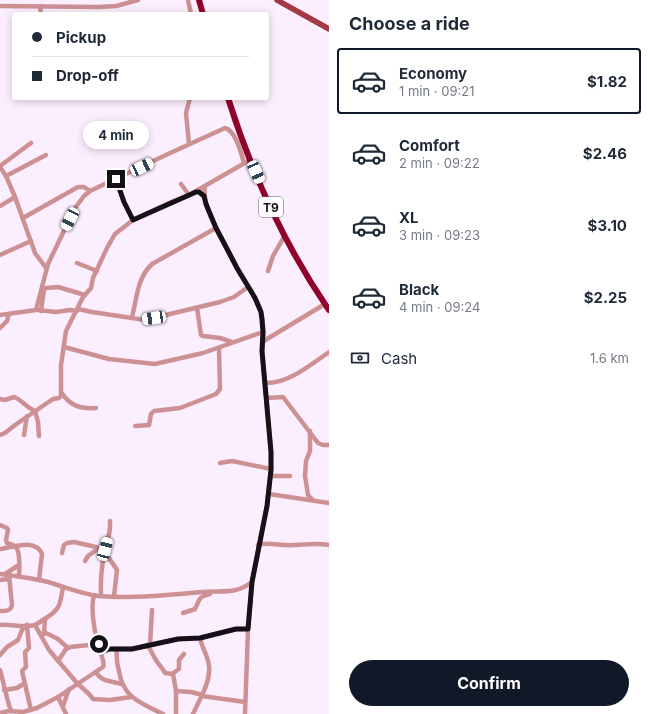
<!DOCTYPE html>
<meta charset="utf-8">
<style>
body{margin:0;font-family:Inter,sans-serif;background:#f2f2f3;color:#1f2937;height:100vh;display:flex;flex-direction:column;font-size:15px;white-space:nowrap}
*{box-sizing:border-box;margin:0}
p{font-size:13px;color:#747a83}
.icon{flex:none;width:22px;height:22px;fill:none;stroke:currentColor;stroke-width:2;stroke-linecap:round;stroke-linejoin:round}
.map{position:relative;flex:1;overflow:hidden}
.panel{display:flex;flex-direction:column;background:#fff;width:320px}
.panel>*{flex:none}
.guide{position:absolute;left:12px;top:12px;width:257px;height:88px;border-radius:4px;box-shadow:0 2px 10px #0003;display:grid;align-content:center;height:88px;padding:0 20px;background:#fff}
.end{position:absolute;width:18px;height:18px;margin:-9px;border:5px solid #161118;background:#fff;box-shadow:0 0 0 2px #fff}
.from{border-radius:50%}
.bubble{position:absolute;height:28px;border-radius:14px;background:#fff;box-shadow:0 2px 10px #0003;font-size:13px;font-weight:700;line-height:28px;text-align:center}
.car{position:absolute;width:12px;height:24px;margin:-12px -6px;border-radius:5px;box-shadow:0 0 3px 1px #0007;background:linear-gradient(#fff 24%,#345 0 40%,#fff 0 76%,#345 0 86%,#fff 0)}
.guide b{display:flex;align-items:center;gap:14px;height:38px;font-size:15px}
.guide b+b{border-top:1px solid #e0e1e3}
.guide i{width:10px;height:10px;background:#1f2937}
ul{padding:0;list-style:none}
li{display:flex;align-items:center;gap:12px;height:66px;margin:0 8px 6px;padding:0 12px;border:2px solid transparent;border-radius:4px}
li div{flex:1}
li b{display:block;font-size:15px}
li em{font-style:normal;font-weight:700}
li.current{border-color:#111827}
li>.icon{width:36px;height:36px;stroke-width:1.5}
h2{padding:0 20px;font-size:18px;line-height:48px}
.pay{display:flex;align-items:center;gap:10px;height:44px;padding:0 20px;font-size:15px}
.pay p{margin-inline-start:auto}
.primary-button{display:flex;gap:8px;margin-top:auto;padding:8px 20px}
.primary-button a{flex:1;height:46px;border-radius:24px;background:#111827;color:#fff;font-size:16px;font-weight:700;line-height:46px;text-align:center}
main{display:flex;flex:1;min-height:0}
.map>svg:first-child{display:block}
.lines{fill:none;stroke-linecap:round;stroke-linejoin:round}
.minor{stroke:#cd9194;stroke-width:4.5}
.major{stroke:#a23946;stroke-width:5.5}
.highway{stroke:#8f032b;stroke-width:6}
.route{stroke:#161118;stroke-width:5}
.labels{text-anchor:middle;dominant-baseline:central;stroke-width:3;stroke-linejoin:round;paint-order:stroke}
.shield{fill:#fff;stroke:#5c585d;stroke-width:1}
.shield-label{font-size:12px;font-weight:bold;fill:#161118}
</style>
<main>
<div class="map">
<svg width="329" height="714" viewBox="0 0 329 714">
<rect width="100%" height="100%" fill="#fbeefe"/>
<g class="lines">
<g class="minor">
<path d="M 188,0 L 191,14"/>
<path d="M 0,6 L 99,7 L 116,6 L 138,0"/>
<path d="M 40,6 L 41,14"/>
<path d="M 189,144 L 186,113 L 190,98"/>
<path d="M 0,166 L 31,143"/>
<path d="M 0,167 L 6,176 L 15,197 L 35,253 L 46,268"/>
<path d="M 6,176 L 46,155"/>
<path d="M 116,179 L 124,202 L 133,220"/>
<path d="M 181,184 L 189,195"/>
<path d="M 205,186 C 202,208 217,228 226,246 C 231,255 235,265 240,274 C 248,286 257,298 261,312 C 264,322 263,332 263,342"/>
<path d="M 0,206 L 15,197"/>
<path d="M 23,218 L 78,187 L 84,187 L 90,191 L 168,154 L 225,128 C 236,131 241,153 244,163"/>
<path d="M 0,255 L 31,241"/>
<path d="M 77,263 L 97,271"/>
<path d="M 268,271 L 273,256 L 285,235"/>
<path d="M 197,308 L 201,335 L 203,336 L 220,338 L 232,342"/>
<path d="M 78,309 L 92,312 L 145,320 L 220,302 L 234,297 L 248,287"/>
<path d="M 38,310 L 56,312 L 70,310 L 77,311"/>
<path d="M 41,311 L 44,290 L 46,288 L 58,287 L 85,295"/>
<path d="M 0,315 L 36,310 L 48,264 L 75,208 L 84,196 L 90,191"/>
<path d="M 132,317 C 137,298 137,278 152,264 L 216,228"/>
<path d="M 0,328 L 7,321 L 9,314"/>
<path d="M 64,347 L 109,359 L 155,364 L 203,353 L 263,332"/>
<path d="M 265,383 C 288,384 310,365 329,352"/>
<path d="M 61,392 C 70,406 80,409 96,408"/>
<path d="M 267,398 L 283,397 L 318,443 L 323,445 L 329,445"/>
<path d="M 0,399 L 5,400 L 14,397 C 22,400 27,408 35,411 L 38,422 L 39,436"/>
<path d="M 135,426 L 149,425 L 151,414 L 154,411 L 180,408 L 216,394 L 220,389 L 219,348"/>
<path d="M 310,431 L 310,451 L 306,461 L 305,476 L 308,495 L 313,500"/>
<path d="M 0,435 L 5,433 L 15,425 L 53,399 L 59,398 L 61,396 L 61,365 L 66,331 L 83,297 L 91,288 L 93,278 L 107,248 L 115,234 L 133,220 L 171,202 L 189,195 L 250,160"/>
<path d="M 24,435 L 27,416"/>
<path d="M 220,463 L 232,461 L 271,469"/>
<path d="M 271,476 L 290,476"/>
<path d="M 269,494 L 329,503"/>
<path d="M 0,525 L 7,528 L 8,530 L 6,540 L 7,543 C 10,544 15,545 16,547 C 21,553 19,570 19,577"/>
<path d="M 258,545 C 267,542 275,545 284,545 C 300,546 313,542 329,545"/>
<path d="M 1,549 C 14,547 35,538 42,554 L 39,580"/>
<path d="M 105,552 L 117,570 L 114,596"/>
<path d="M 62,553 L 64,545 L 67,543 L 74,542 L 105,549"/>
<path d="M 85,561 L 88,556 L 99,548"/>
<path d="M 0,574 C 16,576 32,578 48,582 C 65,587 81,594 98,596 C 133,599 168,595 202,592 C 222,590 235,595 252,582"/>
<path d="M 5,574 L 19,565"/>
<path d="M 0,580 L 9,579"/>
<path d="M 94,595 C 90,609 95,638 101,652"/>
<path d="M 101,596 C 100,580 102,564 105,548 C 108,539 111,531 110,521"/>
<path d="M 0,611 C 6,611 11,611 12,605 L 9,575"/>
<path d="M 183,613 L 195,609 C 200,599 198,597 210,594 L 211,592"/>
<path d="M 0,625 C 11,624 24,628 35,625 C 38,624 42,620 46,618 C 61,609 60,603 63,587"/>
<path d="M 27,625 L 29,648 L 25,652 L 26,667 L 22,671 L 31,710"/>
<path d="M 35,625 L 49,650 L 77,683 L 89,694 L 93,699 L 110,700 L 131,697"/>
<path d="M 44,632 L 58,639 L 68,648"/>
<path d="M 44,634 L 45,619"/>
<path d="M 147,645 C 153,652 153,657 158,663 C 161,667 163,669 165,673 L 173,674 L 176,691 L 176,714"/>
<path d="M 150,645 L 152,610"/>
<path d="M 117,649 C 116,657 117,664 119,671 C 123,698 141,703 163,714"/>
<path d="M 0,655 L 7,647 L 18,640 L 22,630 L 27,625"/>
<path d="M 58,661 L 66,649 L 70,647 L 99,644"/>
<path d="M 0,670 C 4,684 6,697 11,711"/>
<path d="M 96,672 C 101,682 112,681 122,684"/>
<path d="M 172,674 L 179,669 L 179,660 L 184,654"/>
<path d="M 4,690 L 17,688 L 25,683"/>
<path d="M 176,691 L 191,692 L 203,695"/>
<path d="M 202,696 L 245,702"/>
<path d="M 58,697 L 66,714"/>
<path d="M 63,706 L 69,689"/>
<path d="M 0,713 L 9,711 L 23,712 L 37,708 L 58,697 L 103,667 C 105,661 101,657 101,652 L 109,649 L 132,649 L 178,639 L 200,638 L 236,629 L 248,629"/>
<path d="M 193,714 C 199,700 211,682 209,666 C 208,656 202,648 200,638"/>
<path d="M 245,714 L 248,629 L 252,582 L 267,506 L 271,469 L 271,452 L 262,351 L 263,342 L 267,339 L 325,304"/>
</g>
<path class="major" d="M 277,0 L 329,29"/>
<g class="highway">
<path d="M 199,0 L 203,14"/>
<path d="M 228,98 C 251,171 285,246 329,310"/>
</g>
</g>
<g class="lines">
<path class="route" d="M 99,644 L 102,652 L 109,649 L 132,649 L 178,639 L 200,638 L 236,629 L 248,629 L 252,582 L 267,506 L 271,470 L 271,452 L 262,351 L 263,332 L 262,320 L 261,312 L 255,298 L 237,268 L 216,228 L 206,204 L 204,196 L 199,192 L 196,192 L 133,220 L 124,202 L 116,179"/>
</g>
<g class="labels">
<rect class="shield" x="259" y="197" width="24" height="20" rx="3"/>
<g class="shield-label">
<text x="271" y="207">T9</text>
</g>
</g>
</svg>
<i class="end from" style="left:99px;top:644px"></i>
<i class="end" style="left:116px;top:179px"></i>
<div class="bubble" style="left:83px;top:121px;width:66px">4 min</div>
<i class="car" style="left:142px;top:167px;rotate:65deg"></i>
<i class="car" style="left:256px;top:172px;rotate:156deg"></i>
<i class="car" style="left:70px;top:219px;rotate:207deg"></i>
<i class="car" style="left:154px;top:318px;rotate:262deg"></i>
<i class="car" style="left:105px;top:549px;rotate:15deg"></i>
<div class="guide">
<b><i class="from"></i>Pickup</b>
<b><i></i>Drop-off</b>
</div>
</div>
<section class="panel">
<h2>Choose a ride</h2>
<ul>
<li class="current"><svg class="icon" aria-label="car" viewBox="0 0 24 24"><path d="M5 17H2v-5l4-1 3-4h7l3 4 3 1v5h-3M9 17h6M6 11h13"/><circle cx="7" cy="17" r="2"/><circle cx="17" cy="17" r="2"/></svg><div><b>Economy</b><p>1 min · 09:21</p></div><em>$1.82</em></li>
<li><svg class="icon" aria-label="car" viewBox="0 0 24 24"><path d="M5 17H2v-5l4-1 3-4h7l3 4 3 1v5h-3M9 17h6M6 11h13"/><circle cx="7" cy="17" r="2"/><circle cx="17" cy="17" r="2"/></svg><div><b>Comfort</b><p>2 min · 09:22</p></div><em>$2.46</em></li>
<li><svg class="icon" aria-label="car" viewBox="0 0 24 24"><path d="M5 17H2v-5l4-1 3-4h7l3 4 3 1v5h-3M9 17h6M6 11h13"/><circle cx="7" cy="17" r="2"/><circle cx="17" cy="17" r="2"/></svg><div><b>XL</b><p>3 min · 09:23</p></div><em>$3.10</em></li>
<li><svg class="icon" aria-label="car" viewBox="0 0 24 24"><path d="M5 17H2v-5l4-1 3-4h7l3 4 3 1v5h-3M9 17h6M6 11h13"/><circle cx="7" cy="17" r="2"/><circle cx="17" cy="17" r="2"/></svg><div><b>Black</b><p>4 min · 09:24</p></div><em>$2.25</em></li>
</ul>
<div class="pay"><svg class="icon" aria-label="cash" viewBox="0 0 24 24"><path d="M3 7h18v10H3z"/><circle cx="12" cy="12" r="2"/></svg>Cash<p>1.6 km</p></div>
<div class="primary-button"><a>Confirm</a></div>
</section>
</main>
